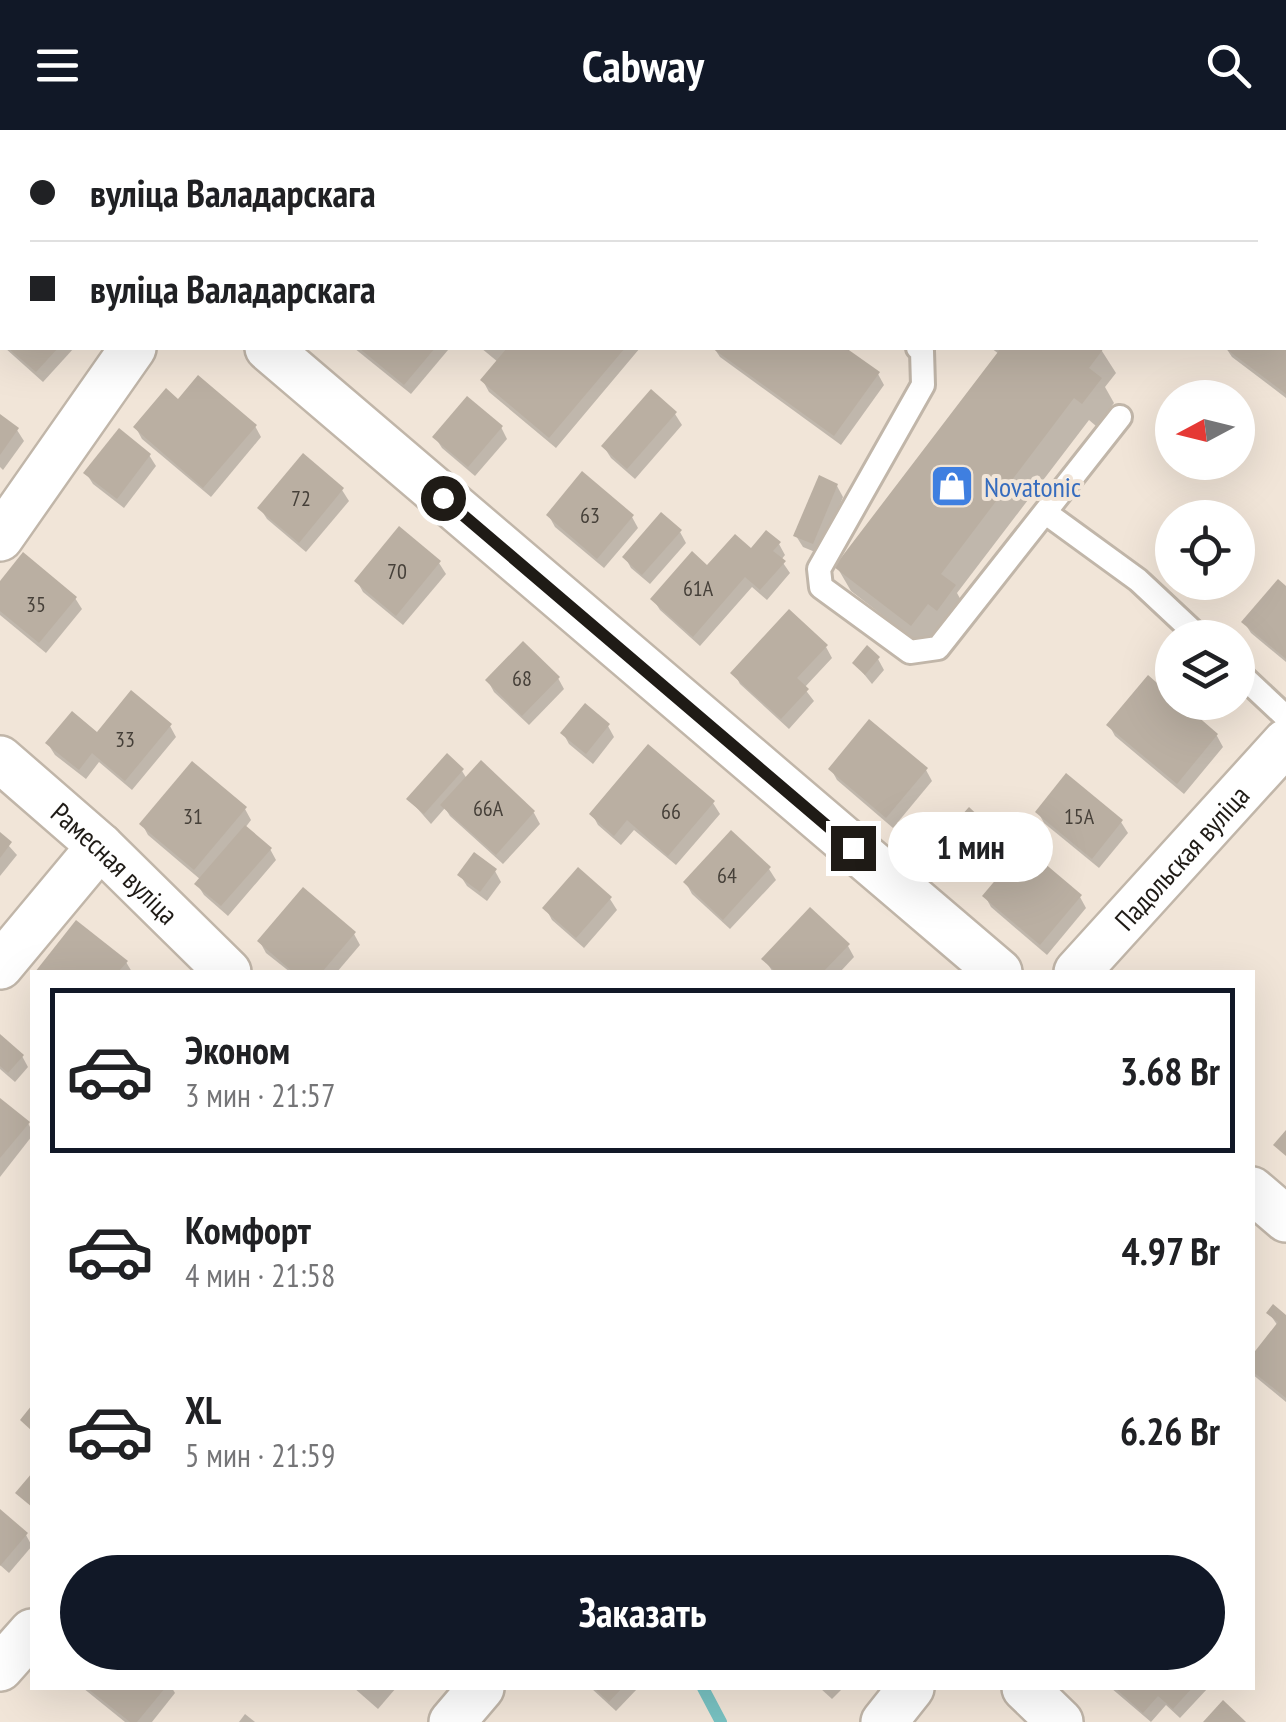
<!DOCTYPE html>
<html lang="ru">
<meta charset="utf-8">
<style>
body{margin:0;font-family:"PT Sans Narrow",sans-serif;background:#f6f6f6;color:#202124;height:100vh;display:flex;flex-direction:column;font-size:38px;white-space:nowrap}
*{box-sizing:border-box;margin:0}
p{font-size:32px;color:#757577}
.icon{flex:none;width:55px;height:55px;fill:none;stroke:currentColor;stroke-width:2;stroke-linecap:round;stroke-linejoin:round}
.map{position:relative;flex:1;overflow:hidden}
.sheet{position:absolute;left:30px;top:840px;width:1225px;height:720px;display:flex;flex-direction:column;background:#fff;border-radius:0px;box-shadow:0 10px 40px #0002}
.sheet>*{flex:none}
.top-card{position:absolute;left:0px;top:0px;width:1288px;height:220px;box-shadow:0 10px 40px #0002;display:grid;align-content:center;height:220px;padding:0 30px;background:#fff}
.needle{width:65px;rotate:263deg}
.controls{position:absolute;left:1155px;top:250px;display:grid;gap:20px}
.controls a{display:grid;place-items:center;width:100px;height:100px;border-radius:50%;background:#fff;box-shadow:0 10px 40px #0002;font-size:50px}
.end{position:absolute;width:45px;height:45px;margin:-22px;border:12px solid #1f1b16;background:#fff;box-shadow:0 0 0 5px #fff}
.from{border-radius:50%}
.bubble{position:absolute;height:70px;border-radius:35px;background:#fff;box-shadow:0 10px 40px #0002;font-size:32px;font-weight:700;line-height:70px;text-align:center}
.top-card b{display:flex;align-items:center;gap:35px;height:95px;font-size:38px}
.top-card b+b{border-top:2px solid #e0e0e0}
.top-card i{width:25px;height:25px;background:#202124}
ul{padding:18px 0 0;list-style:none}
li{display:flex;align-items:center;gap:30px;height:165px;margin:0 20px 15px;padding:0 10px;border:5px solid transparent;border-radius:0px}
li div{flex:1}
li b{display:block;font-size:38px}
li em{font-style:normal;font-weight:700}
li.current{border-color:#111827}
li>.icon{width:90px;height:90px;stroke-width:1.5}
.primary-button{display:flex;gap:20px;margin-top:auto;padding:20px 30px}
.primary-button a{flex:1;height:115px;border-radius:60px;background:#111827;color:#fff;font-size:40px;font-weight:700;line-height:115px;text-align:center}
header{display:flex;justify-content:space-between;align-items:center;height:130px;padding:0 30px;background:#111827;color:#fff;font-size:45px;font-weight:700}
.map>svg:first-child{display:block}
.shadow{fill:#0003}
.lines{fill:none;stroke-linecap:round;stroke-linejoin:round}
.stream{stroke:#78c2c2;stroke-width:12}
.building{fill:#baafa2}
.service-casing{stroke:#c1b6a9;stroke-width:28}
.minor-casing{stroke:#c1b6a9;stroke-width:50}
.service{stroke:#fff;stroke-width:22}
.minor{stroke:#fff;stroke-width:45}
.route{stroke:#1f1b16;stroke-width:12}
.labels{text-anchor:middle;dominant-baseline:central;stroke-width:8;stroke-linejoin:round;paint-order:stroke}
.number-label{font-size:22px;fill:#464039}
.shop-label{font-size:28px;fill:#366cbe;stroke:#f1e5d8;text-anchor:start}
.street-label{font-size:28px;fill:#1f1b16;stroke:#f1e5d8}
</style>
<header><svg class="icon" aria-label="menu" viewBox="0 0 24 24"><path d="M4 6h16M4 12h16M4 18h16"/></svg>Cabway<svg class="icon" aria-label="search" viewBox="0 0 24 24"><circle cx="10" cy="10" r="6"/><path d="M15 15l6 6"/></svg></header>
<div class="map">
<svg width="1286" height="1592" viewBox="0 0 1286 1592">
<rect width="100%" height="100%" fill="#f1e5d8"/>
<g class="shadow">
<path d="M 140,0 L 212,0 L 138,2 Z"/>
<path d="M 751,0 L 780,0 L 784,2 L 749,2 Z"/>
<path d="M 1027,0 L 1077,0 L 1080,2 L 1025,2 Z"/>
<path d="M 1,137 L 2,138 L 2,215 L 0,213 Z"/>
<path d="M 1285,151 L 1286,152 L 1286,268 L 1232,227 L 1226,218 L 1285,218 Z"/>
<path d="M 5,218 L 74,218 L 43,252 Z"/>
<path d="M 354,218 L 446,218 L 448,220 L 411,264 Z"/>
<path d="M 481,218 L 640,218 L 556,318 L 489,262 L 483,251 L 498,232 Z"/>
<path d="M 714,218 L 841,218 L 878,244 L 884,255 L 841,315 L 720,227 Z"/>
<path d="M 991,218 L 1100,218 L 1116,243 L 1105,257 L 1114,273 L 1096,296 L 1089,290 L 957,463 L 967,481 L 925,518 L 851,461 L 837,437 L 999,224 Z"/>
<path d="M 652,263 L 675,284 L 682,295 L 635,349 L 611,328 L 604,317 Z"/>
<path d="M 178,272 L 255,296 L 261,307 L 211,367 L 142,309 L 136,298 Z"/>
<path d="M 0,287 L 17,300 L 24,311 L 3,340 L 0,337 Z"/>
<path d="M 501,297 L 507,309 L 475,346 L 442,318 L 435,307 Z"/>
<path d="M 149,325 L 156,336 L 124,378 L 93,354 L 86,343 Z"/>
<path d="M 837,356 L 843,367 L 820,424 L 803,417 L 796,406 Z"/>
<path d="M 342,360 L 349,371 L 306,422 L 267,389 L 260,378 Z"/>
<path d="M 549,386 L 632,387 L 638,398 L 604,438 L 555,397 Z"/>
<path d="M 680,402 L 686,413 L 650,454 L 631,438 L 625,427 Z"/>
<path d="M 779,414 L 785,425 L 781,430 L 790,443 L 767,470 L 752,457 L 700,516 L 660,480 L 653,469 L 751,421 Z"/>
<path d="M 439,433 L 446,444 L 403,495 L 363,462 L 357,451 Z"/>
<path d="M 0,455 L 75,468 L 82,479 L 46,523 L 0,485 Z"/>
<path d="M 1286,459 L 1286,532 L 1251,503 L 1244,492 Z"/>
<path d="M 826,517 L 832,528 L 804,558 L 814,571 L 789,599 L 740,554 L 734,543 Z"/>
<path d="M 878,529 L 884,540 L 872,554 L 855,533 Z"/>
<path d="M 558,548 L 564,559 L 529,595 L 494,562 L 488,551 Z"/>
<path d="M 1148,548 L 1172,569 L 1172,572 L 1177,572 L 1217,606 L 1223,617 L 1184,664 L 1115,606 L 1109,595 Z"/>
<path d="M 170,596 L 176,607 L 132,660 L 99,632 L 86,649 L 55,625 L 48,614 Z"/>
<path d="M 608,596 L 614,607 L 593,634 L 569,614 L 563,603 Z"/>
<path d="M 481,634 L 534,683 L 540,694 L 503,734 L 450,686 L 445,678 L 431,694 L 409,669 L 462,641 L 467,649 Z"/>
<path d="M 831,639 L 926,640 L 932,651 L 893,698 L 837,650 Z"/>
<path d="M 713,673 L 720,684 L 676,735 L 634,700 L 621,715 L 598,695 L 592,684 Z"/>
<path d="M 245,679 L 251,690 L 245,698 L 270,719 L 276,730 L 228,786 L 204,765 L 197,754 L 201,750 L 148,705 L 142,694 Z"/>
<path d="M 1038,682 L 1121,692 L 1128,703 L 1099,738 L 1044,693 Z"/>
<path d="M 985,696 L 992,707 L 954,749 L 931,723 Z"/>
<path d="M 732,704 L 769,739 L 776,750 L 730,799 L 692,764 L 686,753 Z"/>
<path d="M 0,706 L 17,725 L 0,746 Z"/>
<path d="M 495,741 L 501,752 L 487,771 L 467,756 L 460,745 Z"/>
<path d="M 578,741 L 610,769 L 617,780 L 584,818 L 552,790 L 546,779 Z"/>
<path d="M 985,766 L 1080,767 L 1086,778 L 1047,825 L 991,777 Z"/>
<path d="M 77,793 L 126,832 L 132,842 L 38,842 Z"/>
<path d="M 354,804 L 360,815 L 337,842 L 290,842 L 266,823 L 260,812 Z"/>
<path d="M 848,816 L 854,827 L 840,842 L 773,842 L 764,829 Z"/>
<path d="M 0,908 L 22,926 L 28,937 L 15,952 L 0,939 Z"/>
<path d="M 0,971 L 28,993 L 32,1001 L 32,1006 L 0,1047 Z"/>
<path d="M 1269,1183 L 1286,1188 L 1286,1272 L 1252,1244 L 1252,1229 L 1278,1196 Z"/>
<path d="M 0,1382 L 26,1405 L 32,1416 L 9,1443 L 0,1435 Z"/>
<path d="M 83,1558 L 172,1558 L 175,1563 L 152,1592 L 125,1592 Z"/>
<path d="M 354,1558 L 396,1558 L 378,1579 Z"/>
<path d="M 591,1558 L 638,1558 L 616,1581 Z"/>
<path d="M 820,1558 L 843,1558 L 832,1569 Z"/>
<path d="M 1111,1558 L 1208,1558 L 1180,1588 L 1166,1575 L 1151,1592 Z"/>
<path d="M 245,1584 L 255,1592 L 239,1592 Z"/>
</g>
<g class="lines">
<path class="stream" d="M 703,1558 L 721,1592"/>
</g>
<g class="building">
<path d="M 8,218 L 58,218 L 36,242 Z"/>
<path d="M 359,218 L 435,218 L 404,255 Z"/>
<path d="M 507,218 L 625,218 L 549,308 L 480,250 Z"/>
<path d="M 712,218 L 846,218 L 880,242 L 834,306 Z"/>
<path d="M 1001,218 L 1104,218 L 1089,238 L 1102,248 L 1082,274 L 1074,268 L 941,444 L 956,455 L 937,481 L 928,474 L 911,496 L 834,437 Z"/>
<path d="M 1225,218 L 1286,218 L 1286,264 Z"/>
<path d="M 198,245 L 257,295 L 203,358 L 133,297 L 166,258 L 178,269 Z"/>
<path d="M 651,259 L 677,282 L 627,339 L 601,316 Z"/>
<path d="M 467,266 L 503,296 L 468,337 L 432,307 Z"/>
<path d="M 0,284 L 19,298 L 0,325 Z"/>
<path d="M 119,298 L 151,324 L 117,369 L 83,343 Z"/>
<path d="M 303,323 L 344,358 L 299,413 L 257,378 Z"/>
<path d="M 582,341 L 634,385 L 597,429 L 546,385 Z"/>
<path d="M 819,345 L 838,354 L 813,414 L 793,406 Z"/>
<path d="M 661,382 L 682,400 L 642,445 L 622,427 Z"/>
<path d="M 399,396 L 441,431 L 396,486 L 354,451 Z"/>
<path d="M 766,400 L 781,412 L 773,421 L 786,431 L 760,460 L 745,447 L 693,507 L 650,469 L 692,421 L 707,435 L 735,404 L 751,418 Z"/>
<path d="M 23,422 L 77,467 L 39,513 L 0,481 L 0,451 Z"/>
<path d="M 1278,449 L 1286,456 L 1286,529 L 1241,492 Z"/>
<path d="M 789,479 L 828,515 L 797,548 L 809,559 L 781,589 L 730,543 Z"/>
<path d="M 523,511 L 560,547 L 522,586 L 485,550 Z"/>
<path d="M 867,515 L 880,527 L 865,545 L 852,533 Z"/>
<path d="M 1148,545 L 1172,566 L 1172,572 L 1181,572 L 1218,604 L 1177,654 L 1106,595 Z"/>
<path d="M 131,560 L 172,594 L 125,651 L 92,623 L 79,640 L 45,613 L 72,581 L 97,602 Z"/>
<path d="M 585,573 L 610,594 L 586,624 L 560,603 Z"/>
<path d="M 869,589 L 928,638 L 886,688 L 828,639 Z"/>
<path d="M 648,614 L 715,671 L 668,726 L 627,690 L 614,706 L 589,684 Z"/>
<path d="M 447,623 L 464,639 L 424,684 L 406,669 Z"/>
<path d="M 481,630 L 535,681 L 496,725 L 440,675 Z"/>
<path d="M 192,631 L 247,677 L 194,740 L 139,694 Z"/>
<path d="M 1066,643 L 1123,690 L 1092,729 L 1035,682 Z"/>
<path d="M 969,677 L 987,694 L 946,740 L 928,723 Z"/>
<path d="M 245,695 L 272,718 L 221,776 L 194,754 Z"/>
<path d="M 731,700 L 771,737 L 723,790 L 683,752 Z"/>
<path d="M 0,702 L 12,712 L 0,728 Z"/>
<path d="M 1024,716 L 1082,765 L 1040,815 L 982,766 Z"/>
<path d="M 474,722 L 497,739 L 480,762 L 457,745 Z"/>
<path d="M 578,737 L 612,767 L 576,808 L 542,778 Z"/>
<path d="M 303,757 L 356,802 L 322,842 L 293,842 L 257,811 Z"/>
<path d="M 810,777 L 850,814 L 823,842 L 776,842 L 761,829 Z"/>
<path d="M 76,790 L 128,831 L 118,842 L 35,842 Z"/>
<path d="M 0,904 L 24,925 L 8,943 L 0,936 Z"/>
<path d="M 0,968 L 30,992 L 0,1028 Z"/>
<path d="M 1286,1000 L 1286,1026 L 1273,1015 Z"/>
<path d="M 1273,1174 L 1286,1185 L 1286,1268 L 1252,1241 L 1252,1225 L 1278,1192 L 1266,1183 Z"/>
<path d="M 32,1275 L 32,1301 L 20,1290 Z"/>
<path d="M 32,1343 L 32,1377 L 15,1363 Z"/>
<path d="M 0,1379 L 28,1403 L 0,1436 Z"/>
<path d="M 87,1558 L 165,1558 L 137,1592 L 130,1592 Z"/>
<path d="M 594,1558 L 622,1558 L 609,1572 Z"/>
<path d="M 1115,1558 L 1192,1558 L 1173,1579 L 1158,1566 L 1143,1583 Z"/>
<path d="M 1223,1570 L 1246,1592 L 1203,1592 Z"/>
</g>
<g class="lines">
<g class="service-casing">
<g id="service">
<path d="M 918,218 L 922,221 L 923,255 L 819,439 L 821,457 L 910,522 L 938,518 L 1120,287"/>
<path d="M 1046,383 L 1138,450 L 1200,508"/>
<path d="M 1238,542 L 1286,587"/>
</g>
</g>
<g class="minor-casing">
<g id="minor">
<path d="M 14,0 L 17,2"/>
<path d="M 1188,0 L 1191,2"/>
<path d="M 290,2 L 291,0"/>
<path d="M 1285,75 L 1286,75"/>
<path d="M 268,218 L 999,842"/>
<path d="M 0,408 L 133,218"/>
<path id="s1" d="M 0,629 L 100,716 L 228,842"/>
<path d="M 0,836 L 100,716"/>
<path id="s2" d="M 1077,842 L 1286,612"/>
<path d="M 1252,1060 L 1286,1089"/>
<path d="M 0,1538 L 32,1502"/>
<path d="M 1025,1558 L 1060,1592"/>
<path d="M 452,1592 L 481,1558"/>
<path d="M 884,1592 L 911,1558"/>
</g>
</g>
<use href="#service" class="service"/>
<use href="#minor" class="minor"/>
</g>
<g class="lines">
<path class="route" d="M 443,368 L 853,718"/>
</g>
<defs>
<g id="shop-square" transform="scale(2.25)"><rect x="-9" y="-9" width="18" height="18" rx="4" fill="#3f7fe0" stroke="#f1e5d8"/><path d="M-5-2.5h2.3a2.7 3.5 0 0 1 5.4 0H5L5.5 6h-11ZM-1.5-2.5h3a1.5 2.3 0 0 0-3 0Z" fill="#fff"/></g>
</defs>
<g fill-rule="evenodd">
<use href="#shop-square" x="952" y="356"/>
</g>
<g class="labels">
<g class="number-label">
<text x="301" y="368">72</text>
<text x="590" y="385">63</text>
<text x="397" y="441">70</text>
<text x="698" y="458">61А</text>
<text x="36" y="474">35</text>
<text x="522" y="548">68</text>
<text x="125" y="609">33</text>
<text x="488" y="678">66А</text>
<text x="671" y="681">66</text>
<text x="193" y="686">31</text>
<text x="1079" y="686">15А</text>
<text x="727" y="745">64</text>
</g>
<g class="shop-label">
<text x="984" y="356">Novatonic</text>
</g>
<g class="street-label">
<text stroke="none"><textPath href="#s2" startOffset="155">Падольская вуліца</textPath></text>
<text stroke="none"><textPath href="#s1" startOffset="155">Рамесная вуліца</textPath></text>
</g>
</g>
</svg>
<div class="controls">
<a><svg class="needle" viewBox="-14 -14 28 28"><path d="M0-13l5 13h-10z" fill="#e53935"/><path d="M0 13l5-13h-10z" fill="#757577"/></svg></a>
<a><svg class="icon" aria-label="locate" viewBox="0 0 24 24"><circle cx="12" cy="12" r="6"/><path d="M12 2v4M12 18v4M2 12h4M18 12h4"/></svg></a>
<a><svg class="icon" aria-label="layers" viewBox="0 0 24 24"><path d="M12 4l9 5-9 5-9-5zM3 14l9 5 9-5"/></svg></a>
</div>
<i class="end from" style="left:443px;top:368px"></i>
<i class="end" style="left:853px;top:718px"></i>
<div class="bubble" style="left:888px;top:682px;width:165px">1 мин</div>
<div class="top-card">
<b><i class="from"></i>вуліца Валадарскага</b>
<b><i></i>вуліца Валадарскага</b>
</div>
<section class="sheet">
<ul>
<li class="current"><svg class="icon" aria-label="car" viewBox="0 0 24 24"><path d="M5 17H2v-5l4-1 3-4h7l3 4 3 1v5h-3M9 17h6M6 11h13"/><circle cx="7" cy="17" r="2"/><circle cx="17" cy="17" r="2"/></svg><div><b>Эконом</b><p>3 мин · 21:57</p></div><em>3.68 Br</em></li>
<li><svg class="icon" aria-label="car" viewBox="0 0 24 24"><path d="M5 17H2v-5l4-1 3-4h7l3 4 3 1v5h-3M9 17h6M6 11h13"/><circle cx="7" cy="17" r="2"/><circle cx="17" cy="17" r="2"/></svg><div><b>Комфорт</b><p>4 мин · 21:58</p></div><em>4.97 Br</em></li>
<li><svg class="icon" aria-label="car" viewBox="0 0 24 24"><path d="M5 17H2v-5l4-1 3-4h7l3 4 3 1v5h-3M9 17h6M6 11h13"/><circle cx="7" cy="17" r="2"/><circle cx="17" cy="17" r="2"/></svg><div><b>XL</b><p>5 мин · 21:59</p></div><em>6.26 Br</em></li>
</ul>
<div class="primary-button"><a>Заказать</a></div>
</section>
</div>
